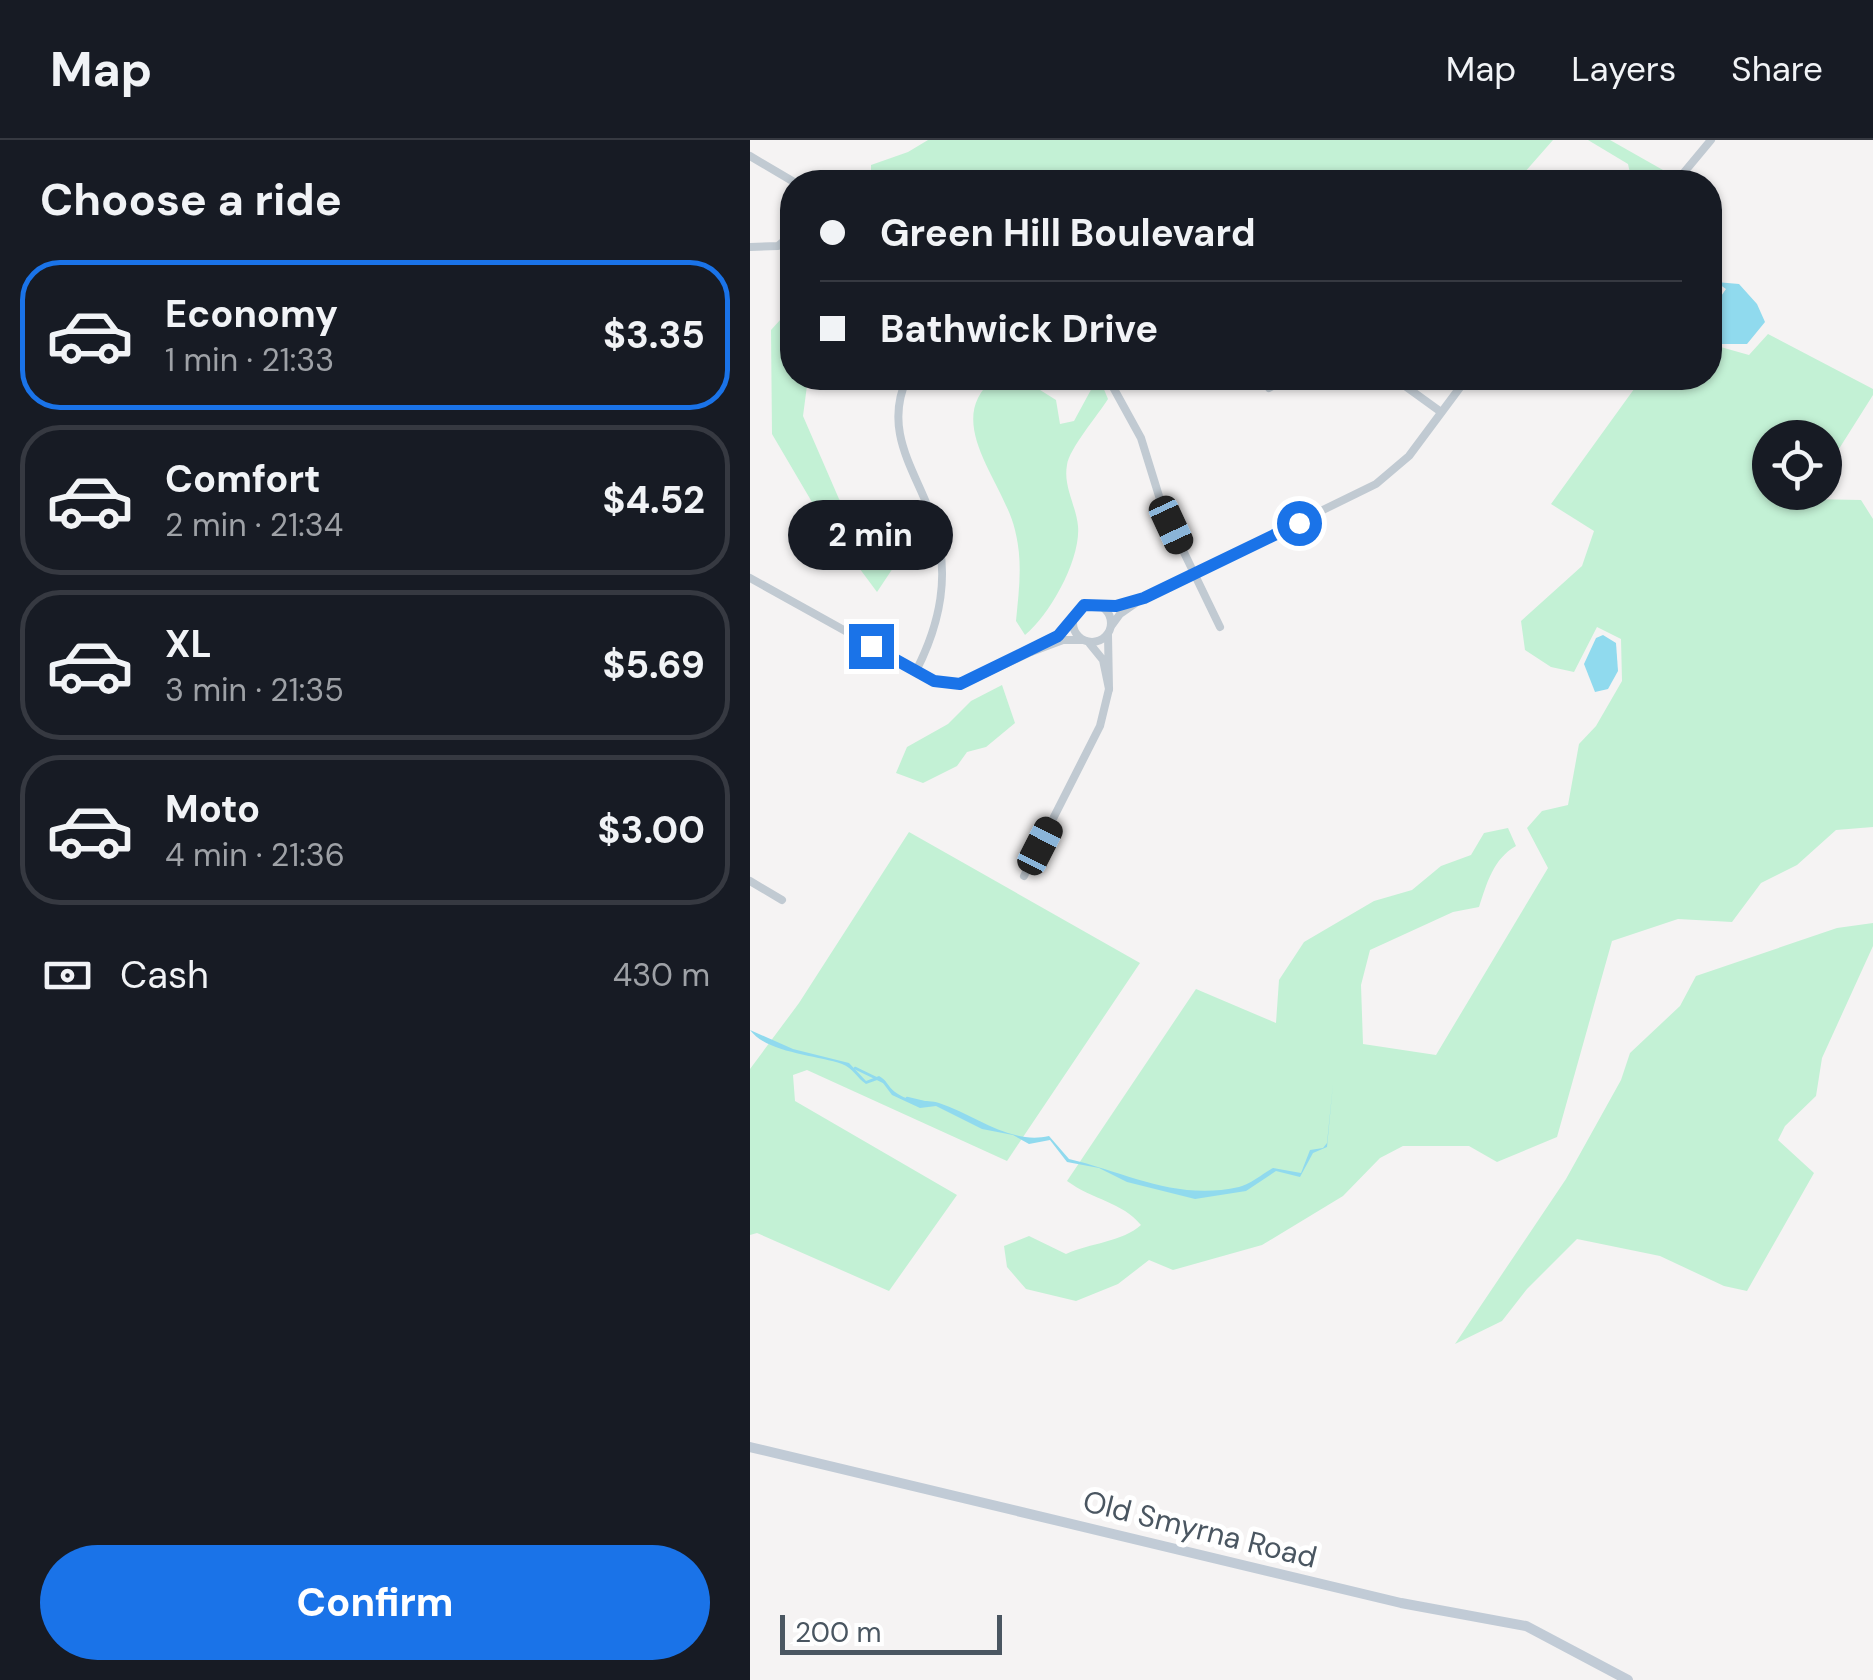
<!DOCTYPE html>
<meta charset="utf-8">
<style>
body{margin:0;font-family:"DM Sans",sans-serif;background:#20242c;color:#f1f3f6;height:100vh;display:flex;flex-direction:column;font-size:38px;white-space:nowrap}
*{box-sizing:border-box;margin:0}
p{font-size:32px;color:#9ea1a6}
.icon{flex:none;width:55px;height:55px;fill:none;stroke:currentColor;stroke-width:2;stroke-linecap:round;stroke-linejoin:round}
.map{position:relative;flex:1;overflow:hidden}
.drawer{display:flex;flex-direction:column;background:#171b24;width:750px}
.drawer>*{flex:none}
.banner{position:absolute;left:30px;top:30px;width:942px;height:220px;border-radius:40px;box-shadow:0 2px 8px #0004;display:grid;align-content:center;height:220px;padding:0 40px;background:#171b24}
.tools{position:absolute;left:1002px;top:280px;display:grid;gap:20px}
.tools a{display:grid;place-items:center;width:90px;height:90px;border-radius:50%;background:#171b24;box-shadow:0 2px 8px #0004;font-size:50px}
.scale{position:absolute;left:30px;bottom:25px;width:222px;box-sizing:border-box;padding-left:10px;border:5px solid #4a5661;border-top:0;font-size:28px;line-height:35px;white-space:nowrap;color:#4a5661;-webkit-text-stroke:8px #fff;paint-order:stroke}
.end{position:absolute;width:45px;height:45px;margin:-22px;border:12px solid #1a73e8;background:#fff;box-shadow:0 0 0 5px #fff}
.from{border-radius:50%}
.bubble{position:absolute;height:70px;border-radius:35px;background:#171b24;box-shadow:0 2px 8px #0004;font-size:32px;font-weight:700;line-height:70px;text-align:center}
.car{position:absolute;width:30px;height:60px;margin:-30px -15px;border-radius:12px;box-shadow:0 0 8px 2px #0007;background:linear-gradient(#222 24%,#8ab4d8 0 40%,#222 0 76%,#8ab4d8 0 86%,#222 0)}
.banner b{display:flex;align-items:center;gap:35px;height:95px;font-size:38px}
.banner b+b{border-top:2px solid #363941}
.banner i{width:25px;height:25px;background:#f1f3f6}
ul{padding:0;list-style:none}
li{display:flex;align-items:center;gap:30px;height:150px;margin:0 20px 15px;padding:0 20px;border:5px solid #363941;border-radius:40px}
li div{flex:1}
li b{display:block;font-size:38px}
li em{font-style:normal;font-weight:700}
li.active{border-color:#1a73e8}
li>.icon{width:90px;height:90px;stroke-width:1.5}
h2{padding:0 40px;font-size:45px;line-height:120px}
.pay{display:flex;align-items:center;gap:25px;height:110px;padding:0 40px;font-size:38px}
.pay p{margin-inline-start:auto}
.primary-button{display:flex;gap:20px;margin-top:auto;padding:20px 40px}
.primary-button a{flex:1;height:115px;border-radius:60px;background:#1a73e8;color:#fff;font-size:40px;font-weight:700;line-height:115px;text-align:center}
header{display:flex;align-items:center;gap:60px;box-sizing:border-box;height:140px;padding:0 50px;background:#171b24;border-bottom:2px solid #363941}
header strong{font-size:48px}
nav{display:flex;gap:55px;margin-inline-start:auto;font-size:35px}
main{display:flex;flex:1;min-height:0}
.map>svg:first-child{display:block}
.green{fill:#c3f1d5}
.water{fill:#90daee}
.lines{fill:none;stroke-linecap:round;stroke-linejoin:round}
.stream{stroke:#90daee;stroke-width:2.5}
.street{stroke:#c1cad2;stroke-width:8}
.secondary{stroke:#c1cbd6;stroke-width:10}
.route{stroke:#1a73e8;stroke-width:12}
.labels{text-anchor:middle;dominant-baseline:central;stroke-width:10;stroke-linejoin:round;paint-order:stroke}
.street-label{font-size:30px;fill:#4a5661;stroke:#fff}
</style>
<header>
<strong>Map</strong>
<nav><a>Map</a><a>Layers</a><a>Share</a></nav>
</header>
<main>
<section class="drawer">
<h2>Choose a ride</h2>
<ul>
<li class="active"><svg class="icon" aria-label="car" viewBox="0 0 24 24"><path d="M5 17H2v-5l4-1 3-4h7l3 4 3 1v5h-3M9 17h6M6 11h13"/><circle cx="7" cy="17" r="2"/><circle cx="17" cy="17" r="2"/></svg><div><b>Economy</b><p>1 min · 21:33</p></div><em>$3.35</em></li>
<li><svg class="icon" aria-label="car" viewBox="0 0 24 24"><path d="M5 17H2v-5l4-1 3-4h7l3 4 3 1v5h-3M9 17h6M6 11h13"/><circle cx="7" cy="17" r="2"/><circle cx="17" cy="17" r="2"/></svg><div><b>Comfort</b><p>2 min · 21:34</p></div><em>$4.52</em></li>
<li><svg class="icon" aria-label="car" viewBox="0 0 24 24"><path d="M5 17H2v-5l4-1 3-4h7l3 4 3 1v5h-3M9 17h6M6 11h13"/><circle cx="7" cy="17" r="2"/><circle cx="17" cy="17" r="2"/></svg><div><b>XL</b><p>3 min · 21:35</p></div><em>$5.69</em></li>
<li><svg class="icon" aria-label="car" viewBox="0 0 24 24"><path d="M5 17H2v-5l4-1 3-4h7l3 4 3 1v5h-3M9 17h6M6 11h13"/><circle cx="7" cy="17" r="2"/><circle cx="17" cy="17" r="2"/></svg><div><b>Moto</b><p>4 min · 21:36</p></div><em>$3.00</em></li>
</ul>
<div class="pay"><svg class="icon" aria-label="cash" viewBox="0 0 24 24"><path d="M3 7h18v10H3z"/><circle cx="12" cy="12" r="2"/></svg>Cash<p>430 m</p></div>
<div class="primary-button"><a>Confirm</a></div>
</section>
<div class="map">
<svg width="1123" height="1540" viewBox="0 0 1123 1540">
<rect width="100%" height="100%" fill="#f5f3f3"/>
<g class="green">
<path d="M 178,0 L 803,0 L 766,42 L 121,42 L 121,25 L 158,12 Z"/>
<path d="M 838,0 L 860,0 L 920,34 L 882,42 L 878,24 Z"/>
<path d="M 41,168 L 42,238 L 58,238 L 53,276 L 89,359 L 147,422 L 127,452 L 69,374 L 22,294 L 21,190 Z"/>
<path d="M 1018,194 L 1123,249 L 1123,255 L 1075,331 L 1075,298 L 1020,298 L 1020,352 L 1061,353 L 1058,359 L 1111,360 L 1123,379 L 1123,687 L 1086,690 L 1047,725 L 1011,743 L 982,782 L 928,779 L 862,801 L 807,997 L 747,1022 L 719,1006 L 653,1006 L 630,1018 L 593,1056 L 512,1105 L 423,1130 L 399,1120 L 368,1144 L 326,1161 L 276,1149 L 257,1127 L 254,1106 L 279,1096 L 316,1114 C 340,1103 372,1102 391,1085 C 372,1062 343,1060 317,1041 L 446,849 L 526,883 L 529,840 L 554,802 L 624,761 L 662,750 L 691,726 L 721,715 L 734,693 L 758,688 L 766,706 C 743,719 737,743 729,767 L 703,772 L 620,810 L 611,845 L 613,904 L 686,915 L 798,728 L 777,688 L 792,671 L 818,665 L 829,604 L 846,586 L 872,541 L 871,499 L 847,487 L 824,532 L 801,527 L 775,510 L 771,481 L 832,426 L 844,391 L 801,364 L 892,238 L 960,238 L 960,204 L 999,215 Z"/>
<path d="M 245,238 L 271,238 L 306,260 L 310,284 L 324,281 L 343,246 L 353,247 L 358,259 C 348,275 319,309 317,325 C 313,346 326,365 328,386 C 331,419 300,475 275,495 L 266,481 C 269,449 273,422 265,390 C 253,340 191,280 245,238 Z"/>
<path d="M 252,545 L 265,583 L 236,607 L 217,612 L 207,626 L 173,643 L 146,633 L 157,607 L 198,584 L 221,561 Z"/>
<path d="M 159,692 L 390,823 L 257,1021 L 57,930 L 43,935 L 45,961 L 207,1055 L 139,1151 L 7,1093 L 0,1095 L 0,929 L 49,863 Z"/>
<path d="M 1123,783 L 1123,806 L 1072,918 L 1066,956 L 1035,986 L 1028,1000 L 1064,1033 L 997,1151 L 974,1146 L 910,1116 L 827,1099 L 777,1149 L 752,1181 L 705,1204 L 816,1039 L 871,940 L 880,913 L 930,866 L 946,836 L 1087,788 Z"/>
</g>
<g class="water">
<path d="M 966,142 L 989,144 L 1007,164 L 1015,182 L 997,204 L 971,204 L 960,199 L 960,172 L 976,149 Z"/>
<path d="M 853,495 L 866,503 L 868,531 L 858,549 L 845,552 L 834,524 L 846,498 Z"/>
<path d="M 0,890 L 43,909 L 99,923 L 116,941 L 129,936 C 137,940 138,947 145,952 C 161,964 176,959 189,963 C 226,975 260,1005 299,996 L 319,1019 C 378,1033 426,1061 489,1047 C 499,1045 514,1033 523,1028 L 551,1033 L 560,1010 L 573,1008 L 577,1003 L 583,944 L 577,1007 L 563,1013 L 550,1037 L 526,1031 L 496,1051 L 445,1059 L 377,1042 L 349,1028 L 317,1022 L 300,1000 L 279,1004 L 263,995 L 232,989 L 186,966 L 170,968 L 142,955 L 130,939 L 116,944 C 107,938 103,928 92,924 C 66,915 17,913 0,890 Z"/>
</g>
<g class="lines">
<g class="stream">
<path d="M 105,928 L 134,942"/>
<path d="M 157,958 L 178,963"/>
<path d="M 200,969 L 224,981"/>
</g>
<g class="street">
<path d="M 0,16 L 44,42"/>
<path d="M 926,42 L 961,0"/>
<path d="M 0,107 L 28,106 L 42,94"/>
<path d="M 157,238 C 132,293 167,332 184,383 C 201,435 190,484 166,531"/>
<path d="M 358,238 L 391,298 L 413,369 L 470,487"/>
<path d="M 644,238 L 691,272"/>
<path d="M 519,248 L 537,238"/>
<path d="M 0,438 L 189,543 L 215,543 L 281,512"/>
<path d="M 393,458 L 626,344 L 659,316 L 717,238"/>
<circle cx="342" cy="483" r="19"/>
<path d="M 351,465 L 366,466 L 393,458 L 370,474 L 362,485"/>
<path d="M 321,482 L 312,494 L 281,512 L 313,500 L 332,500"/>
<path d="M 340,504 L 353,520 L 359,549 L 358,495"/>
<path d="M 274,736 L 350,586 L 359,549"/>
<path d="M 0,741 L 32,760"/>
</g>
<path class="secondary" d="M 0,1307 L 651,1463 L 776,1486 L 878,1540"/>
</g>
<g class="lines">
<path class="route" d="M 121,506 L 184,541 L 210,544 L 308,496 L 334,465 L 366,466 L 394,458 L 549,383"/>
</g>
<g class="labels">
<g class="street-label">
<text transform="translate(450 1389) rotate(14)">Old Smyrna Road</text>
</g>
</g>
</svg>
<div class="tools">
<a><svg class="icon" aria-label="locate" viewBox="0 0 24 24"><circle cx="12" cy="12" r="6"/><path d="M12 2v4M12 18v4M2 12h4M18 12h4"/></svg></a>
</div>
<div class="scale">200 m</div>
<i class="end from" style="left:549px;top:383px"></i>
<i class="end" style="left:121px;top:506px"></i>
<div class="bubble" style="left:38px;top:360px;width:165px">2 min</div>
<i class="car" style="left:421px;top:385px;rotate:155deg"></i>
<i class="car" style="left:290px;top:706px;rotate:27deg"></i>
<div class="banner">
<b><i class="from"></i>Green Hill Boulevard</b>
<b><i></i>Bathwick Drive</b>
</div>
</div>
</main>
